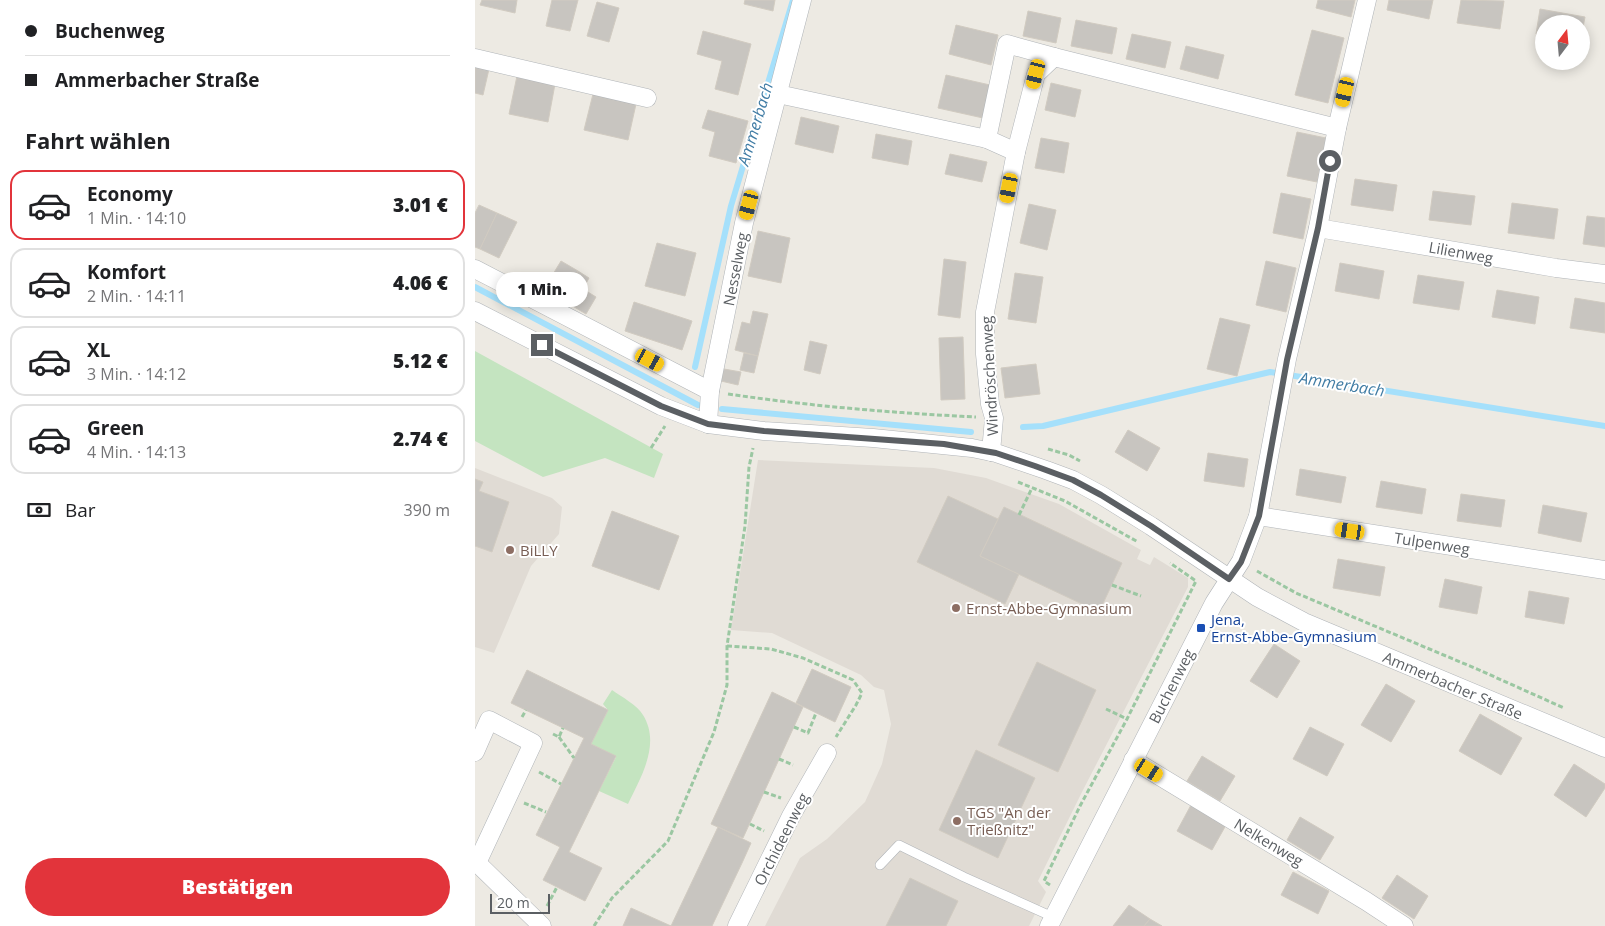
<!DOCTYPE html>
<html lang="de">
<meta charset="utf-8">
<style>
body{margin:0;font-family:"Open Sans",sans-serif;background:#f2f2f2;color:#202124;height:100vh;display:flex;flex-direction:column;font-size:19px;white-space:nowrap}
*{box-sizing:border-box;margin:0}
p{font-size:16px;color:#757577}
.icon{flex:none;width:28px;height:28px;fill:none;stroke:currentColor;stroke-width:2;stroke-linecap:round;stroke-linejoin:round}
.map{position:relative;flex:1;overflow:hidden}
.sheet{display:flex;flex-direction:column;background:#fff;width:475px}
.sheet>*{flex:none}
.hud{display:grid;align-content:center;height:110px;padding:0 25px;background:#fff}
.needle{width:32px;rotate:16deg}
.tools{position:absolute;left:1060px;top:15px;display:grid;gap:10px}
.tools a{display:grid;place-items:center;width:55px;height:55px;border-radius:50%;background:#fff;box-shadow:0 2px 12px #0003;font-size:25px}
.scale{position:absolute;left:15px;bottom:12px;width:60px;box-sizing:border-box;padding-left:5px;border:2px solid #5b5f63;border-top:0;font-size:14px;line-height:18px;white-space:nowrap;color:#5b5f63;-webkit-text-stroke:4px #fff;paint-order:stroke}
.end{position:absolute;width:22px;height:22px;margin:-11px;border:6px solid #5b5f63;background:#fff;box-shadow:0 0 0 2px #fff}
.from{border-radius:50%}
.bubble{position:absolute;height:35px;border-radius:18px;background:#fff;box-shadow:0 2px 12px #0003;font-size:16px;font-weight:800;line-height:35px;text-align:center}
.car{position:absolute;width:15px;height:30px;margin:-15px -8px;border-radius:6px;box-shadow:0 0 4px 1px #0007;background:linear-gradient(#f5c518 24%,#345 0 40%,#f5c518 0 76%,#345 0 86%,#f5c518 0)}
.hud b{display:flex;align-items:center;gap:18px;height:48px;font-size:19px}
.hud b+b{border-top:1px solid #e0e0e0}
.hud i{width:12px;height:12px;background:#202124}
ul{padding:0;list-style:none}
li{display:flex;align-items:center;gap:15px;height:70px;margin:0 10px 8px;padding:0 15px;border:2px solid #e0e0e0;border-radius:15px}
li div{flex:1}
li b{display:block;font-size:19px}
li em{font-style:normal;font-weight:800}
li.selected{border-color:#e2343b}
li>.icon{width:45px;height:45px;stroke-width:1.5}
h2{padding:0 25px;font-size:22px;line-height:60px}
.pay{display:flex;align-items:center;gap:12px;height:55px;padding:0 25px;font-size:19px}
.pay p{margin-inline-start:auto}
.action{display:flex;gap:10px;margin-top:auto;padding:10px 25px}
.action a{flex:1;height:58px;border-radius:30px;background:#e2343b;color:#fff;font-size:20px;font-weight:800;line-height:58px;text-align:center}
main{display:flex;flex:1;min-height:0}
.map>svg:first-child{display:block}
.education{fill:#e0dbd4}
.green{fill:#c4e4c0}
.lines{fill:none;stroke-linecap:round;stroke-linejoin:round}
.stream{stroke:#a5e0fb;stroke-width:6}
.building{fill:#c8c5c0;stroke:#d1cbc1}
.service-casing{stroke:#b0b4b8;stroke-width:10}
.minor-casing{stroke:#b0b4b8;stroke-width:19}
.path{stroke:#9bc7a2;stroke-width:3;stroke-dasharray:5 2.5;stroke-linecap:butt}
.service{stroke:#fff;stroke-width:9}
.minor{stroke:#fff;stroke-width:18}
.route{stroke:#5b5f63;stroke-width:6}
.education-dot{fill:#8d6e63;stroke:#fff;stroke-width:2}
.transit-dot{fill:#1a4fb4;stroke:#fff;stroke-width:2}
.labels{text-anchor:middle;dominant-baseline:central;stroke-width:4;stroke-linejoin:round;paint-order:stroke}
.street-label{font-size:15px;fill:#5b5f63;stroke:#fff}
.education-label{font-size:15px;fill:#785e54;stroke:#fff;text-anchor:start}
.transit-label{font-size:15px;fill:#164399;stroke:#fff;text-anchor:start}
.water-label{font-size:16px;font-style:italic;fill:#407ca4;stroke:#fff}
</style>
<main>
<section class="sheet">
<div class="hud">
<b><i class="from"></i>Buchenweg</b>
<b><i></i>Ammerbacher Straße</b>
</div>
<h2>Fahrt wählen</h2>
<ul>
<li class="selected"><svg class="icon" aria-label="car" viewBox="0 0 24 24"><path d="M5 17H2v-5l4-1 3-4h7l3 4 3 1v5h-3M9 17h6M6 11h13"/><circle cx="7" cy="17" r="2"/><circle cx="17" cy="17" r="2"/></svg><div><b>Economy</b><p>1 Min. · 14:10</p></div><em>3.01 €</em></li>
<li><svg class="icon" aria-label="car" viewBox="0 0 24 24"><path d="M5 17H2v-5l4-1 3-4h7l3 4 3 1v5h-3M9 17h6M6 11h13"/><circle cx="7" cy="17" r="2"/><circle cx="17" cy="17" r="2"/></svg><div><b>Komfort</b><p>2 Min. · 14:11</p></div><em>4.06 €</em></li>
<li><svg class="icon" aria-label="car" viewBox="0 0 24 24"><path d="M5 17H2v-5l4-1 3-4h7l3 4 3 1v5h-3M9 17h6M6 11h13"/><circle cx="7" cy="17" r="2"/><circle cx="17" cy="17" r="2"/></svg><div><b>XL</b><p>3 Min. · 14:12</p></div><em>5.12 €</em></li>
<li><svg class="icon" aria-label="car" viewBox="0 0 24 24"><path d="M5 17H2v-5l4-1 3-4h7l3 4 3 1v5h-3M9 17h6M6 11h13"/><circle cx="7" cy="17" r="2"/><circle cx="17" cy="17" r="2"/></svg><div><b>Green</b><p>4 Min. · 14:13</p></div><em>2.74 €</em></li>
</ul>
<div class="pay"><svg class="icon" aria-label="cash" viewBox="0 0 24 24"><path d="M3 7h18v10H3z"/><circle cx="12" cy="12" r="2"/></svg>Bar<p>390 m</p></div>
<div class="action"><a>Bestätigen</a></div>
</section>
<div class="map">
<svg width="1130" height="926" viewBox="0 0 1130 926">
<rect width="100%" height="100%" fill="#edeae3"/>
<g class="education">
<path d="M 283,460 L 459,468 L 511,478 L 584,504 L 666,550 L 662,559 L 675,565 L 679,557 L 713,578 L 713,587 L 608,790 L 563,881 L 571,892 L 554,926 L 290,926 L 325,858 L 352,839 L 390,802 L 407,764 L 416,724 L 409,690 L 399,687 L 386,675 L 297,633 L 256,630 Z"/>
<path d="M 0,468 L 77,498 L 87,507 L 84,534 L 56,566 L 19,653 L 0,647 Z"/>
</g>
<g class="green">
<path d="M 0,351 L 188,454 L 179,478 L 130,458 L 68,477 L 0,441 Z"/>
<path d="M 137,690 C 147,697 162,705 168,715 C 186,744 166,777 153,804 L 124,791 L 141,757 L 116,744 L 133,710 L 128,704 Z"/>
</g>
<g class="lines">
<g class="stream">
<path d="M 0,287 L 223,405"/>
<path d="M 220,367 L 256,206 L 318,0"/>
<path d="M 247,409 L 496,432"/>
<path d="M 548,427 L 568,426 L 795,372 L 1130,426"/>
</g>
</g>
<g class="building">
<path d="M 7,0 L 42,0 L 40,13 L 5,5 Z"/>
<path d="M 77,0 L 103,0 L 95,31 L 71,26 Z"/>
<path d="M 270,0 L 300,0 L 298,11 L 269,4 Z"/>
<path d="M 843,0 L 880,0 L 876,17 L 841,8 Z"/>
<path d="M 914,0 L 958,0 L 954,19 L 912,10 Z"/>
<path d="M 986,0 L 1029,1 L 1025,29 L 982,23 Z"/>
<path d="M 122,2 L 144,8 L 134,42 L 112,36 Z"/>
<path d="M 1065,9 L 1110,17 L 1106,38 L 1106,24 L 1069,24 L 1069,36 L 1061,34 Z"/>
<path d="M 553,11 L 586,18 L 581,43 L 548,36 Z"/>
<path d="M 601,20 L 642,28 L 637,54 L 596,46 Z"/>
<path d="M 481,25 L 523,35 L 516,65 L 474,54 Z"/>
<path d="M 837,30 L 869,38 L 853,103 L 820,95 Z"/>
<path d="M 228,31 L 276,44 L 263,95 L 240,89 L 247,61 L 222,54 Z"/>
<path d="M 657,34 L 696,42 L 690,68 L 651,59 Z"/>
<path d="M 711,46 L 749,55 L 743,79 L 705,69 Z"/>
<path d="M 0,66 L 14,69 L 8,95 L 0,93 Z"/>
<path d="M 471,75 L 515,85 L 508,118 L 463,108 Z"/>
<path d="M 42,76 L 80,84 L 73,122 L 34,114 Z"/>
<path d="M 576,83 L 606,90 L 600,117 L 570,110 Z"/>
<path d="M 118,94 L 161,104 L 153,140 L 109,130 Z"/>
<path d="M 233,110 L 273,121 L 261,163 L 234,156 L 240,132 L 227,128 Z"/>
<path d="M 326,117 L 364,126 L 358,153 L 320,144 Z"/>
<path d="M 822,132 L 851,138 L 842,182 L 812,176 Z"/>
<path d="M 401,134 L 437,141 L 433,165 L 397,158 Z"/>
<path d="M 566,138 L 594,143 L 589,173 L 560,168 Z"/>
<path d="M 475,154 L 512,162 L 507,182 L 470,174 Z"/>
<path d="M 880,179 L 922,185 L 918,211 L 876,205 Z"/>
<path d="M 958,191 L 1000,196 L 996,225 L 954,220 Z"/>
<path d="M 806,193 L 836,199 L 828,239 L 798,233 Z"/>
<path d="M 1037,203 L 1083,209 L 1079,239 L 1033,233 Z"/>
<path d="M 554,204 L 581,210 L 572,250 L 545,243 Z"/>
<path d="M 4,205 L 22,213 L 5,249 L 0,247 L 0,213 Z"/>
<path d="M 22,213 L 42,222 L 24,258 L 5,249 Z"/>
<path d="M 1112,216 L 1130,218 L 1130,247 L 1108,244 Z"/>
<path d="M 283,231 L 315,238 L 306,283 L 273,276 Z"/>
<path d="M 182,243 L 221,253 L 210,296 L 170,286 Z"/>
<path d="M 469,259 L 491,262 L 485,318 L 463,315 Z"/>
<path d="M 86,261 L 103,271 L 86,299 L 69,289 Z"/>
<path d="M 791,261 L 821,268 L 811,312 L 781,305 Z"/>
<path d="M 865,263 L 909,271 L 904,299 L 860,291 Z"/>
<path d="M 103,271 L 114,278 L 108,289 L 121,297 L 111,314 L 86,299 Z"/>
<path d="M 540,273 L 568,277 L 561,323 L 533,319 Z"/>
<path d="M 943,275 L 989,282 L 984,310 L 938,303 Z"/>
<path d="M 1022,290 L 1064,297 L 1060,324 L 1017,317 Z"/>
<path d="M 1100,298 L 1130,303 L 1130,333 L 1095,328 Z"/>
<path d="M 159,302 L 217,321 L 207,350 L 150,331 Z"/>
<path d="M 278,311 L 293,314 L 283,356 L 260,350 L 267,322 L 275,324 Z"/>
<path d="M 745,318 L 775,325 L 762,376 L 732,369 Z"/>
<path d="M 488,337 L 490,399 L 466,400 L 464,338 Z"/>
<path d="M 335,341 L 352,345 L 345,374 L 329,370 Z"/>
<path d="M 269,353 L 283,356 L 279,373 L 265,370 Z"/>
<path d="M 561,364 L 565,394 L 530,398 L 526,368 Z"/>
<path d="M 249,369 L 266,372 L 263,385 L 246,381 Z"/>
<path d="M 653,430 L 685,448 L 672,471 L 640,452 Z"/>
<path d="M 733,453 L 773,459 L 769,487 L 729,481 Z"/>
<path d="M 825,469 L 871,477 L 866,503 L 821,495 Z"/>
<path d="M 0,479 L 8,482 L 4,491 L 34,502 L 17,552 L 0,546 Z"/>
<path d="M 906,481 L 951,489 L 947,514 L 901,507 Z"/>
<path d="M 986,494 L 1030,500 L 1026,527 L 982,521 Z"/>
<path d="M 473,496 L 523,519 L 505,556 L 544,574 L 530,604 L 442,562 Z"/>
<path d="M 1068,505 L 1112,513 L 1106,542 L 1063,533 Z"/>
<path d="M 529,507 L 647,563 L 624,612 L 505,556 Z"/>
<path d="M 137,511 L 204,536 L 184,590 L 117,566 Z"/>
<path d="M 863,559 L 910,567 L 905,596 L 858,588 Z"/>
<path d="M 970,579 L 1007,587 L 1002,614 L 964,607 Z"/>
<path d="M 1054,591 L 1094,598 L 1089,624 L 1050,617 Z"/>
<path d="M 799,644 L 825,661 L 802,698 L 775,681 Z"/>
<path d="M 562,662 L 621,690 L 583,772 L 523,745 Z"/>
<path d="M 337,669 L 376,687 L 360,722 L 321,703 Z"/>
<path d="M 52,670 L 133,710 L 116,744 L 141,756 L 94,852 L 127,868 L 110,901 L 68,880 L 85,847 L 61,835 L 109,738 L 36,703 Z"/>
<path d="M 911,684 L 940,701 L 916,742 L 886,725 Z"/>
<path d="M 297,692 L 328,707 L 268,838 L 236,824 Z"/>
<path d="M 1005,714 L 1047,738 L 1026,775 L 984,751 Z"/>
<path d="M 835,727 L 869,744 L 852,776 L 818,759 Z"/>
<path d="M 501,750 L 560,778 L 523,858 L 464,830 Z"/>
<path d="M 727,756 L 760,776 L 745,801 L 712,781 Z"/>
<path d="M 1099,764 L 1130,784 L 1130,788 L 1111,817 L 1079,795 Z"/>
<path d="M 716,805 L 751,825 L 737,850 L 702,831 Z"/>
<path d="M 825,817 L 859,837 L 845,860 L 812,840 Z"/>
<path d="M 243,827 L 276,843 L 267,863 L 237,926 L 196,926 Z"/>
<path d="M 818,872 L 854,891 L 843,914 L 806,895 Z"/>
<path d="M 922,875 L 953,896 L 939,919 L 907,898 Z"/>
<path d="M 435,878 L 483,901 L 471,926 L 411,926 Z"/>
<path d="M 654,905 L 675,919 L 669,926 L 638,926 Z"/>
<path d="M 156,908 L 196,926 L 148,926 Z"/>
<path d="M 675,919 L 687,926 L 669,926 Z"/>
</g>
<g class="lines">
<g class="service-casing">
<path id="service" d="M 405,865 L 424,845 L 489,877 L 578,917"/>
</g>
<g class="minor-casing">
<g id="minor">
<path d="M 0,58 L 172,98"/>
<path d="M 303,94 L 512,139 L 541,152"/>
<path d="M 512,139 L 532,44 L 579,57"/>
<path d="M 843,228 L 1081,268 L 1130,274"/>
<path d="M 0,269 L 235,391"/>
<path d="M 0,311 L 186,406 L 233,424 L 289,431 L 398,438 L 497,448 L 521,453 L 571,470 L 598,480 L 626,495 L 676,526 L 782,597 L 829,622 L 1130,748"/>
<path d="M 233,424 L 235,391 L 269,223 L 327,0"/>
<path d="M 516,452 L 519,418 L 515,404 L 510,354 L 510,312 L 541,152 L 561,74 L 579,57 L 862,128"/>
<path d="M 783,516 L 1130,570"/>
<path d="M 0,752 L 14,720 L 58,743 L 2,863"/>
<path d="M 658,760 L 891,901 L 929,926"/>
<path d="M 0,861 L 67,926"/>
<path d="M 262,926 L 316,816 L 352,753"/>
<path d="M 574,926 L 739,603 L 766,561 L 783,516 L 812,359 L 843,228 L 862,128 L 892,0"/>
</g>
</g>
<g class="path">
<path d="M 253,394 C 335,406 418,413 501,417"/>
<path d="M 176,448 L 190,426"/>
<path d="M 573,449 L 594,455 L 605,461"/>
<path d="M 543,482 L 590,501 L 663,542"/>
<path d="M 544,515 L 557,488"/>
<path d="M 782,571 L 821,593 L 1002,669 L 1089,708"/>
<path d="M 637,585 L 666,596"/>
<path d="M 252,646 L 296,649 L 328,658 L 378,680 L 387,693 L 381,705 L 361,737"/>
<path d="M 631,709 L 652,719"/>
<path d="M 47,717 L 51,710"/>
<path d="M 319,727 L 333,733 L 341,713"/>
<path d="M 78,734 L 84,737 L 88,728"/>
<path d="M 84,737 L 99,758"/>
<path d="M 304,759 L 318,765"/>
<path d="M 64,772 L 86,784"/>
<path d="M 289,792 L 306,798"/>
<path d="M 49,803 L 71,812"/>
<path d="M 275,824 L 289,831"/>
<path d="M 575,885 L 569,881 L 605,806 L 652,719 L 721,581 L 695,563"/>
<path d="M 72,906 L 82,887"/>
<path d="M 119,926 L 137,898 L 193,841 L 239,732 L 252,685 L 252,646 L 270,526 L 274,467 L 278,448"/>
</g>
<use href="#service" class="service"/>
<use href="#minor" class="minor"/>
</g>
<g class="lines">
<path class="route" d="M 67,345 L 186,406 L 233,424 L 289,431 L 469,444 L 521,453 L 560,466 L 598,480 L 626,495 L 676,526 L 754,579 L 766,562 L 784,516 L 812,360 L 843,228 L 855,161"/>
</g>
<g class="education-dot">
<circle cx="35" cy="550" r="5"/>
<circle cx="481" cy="608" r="5"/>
<circle cx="482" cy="821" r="5"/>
</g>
<rect class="transit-dot" x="721" y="623" width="10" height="10" rx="2.5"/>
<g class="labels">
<g class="street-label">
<text transform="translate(986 252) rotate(10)">Lilienweg</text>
<text transform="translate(260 269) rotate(-79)">Nesselweg</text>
<text transform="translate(514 376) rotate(-93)">Windröschenweg</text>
<text transform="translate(957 543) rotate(9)">Tulpenweg</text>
<text transform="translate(978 685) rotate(23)">Ammerbacher Straße</text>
<text transform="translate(696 686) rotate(-63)">Buchenweg</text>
<text transform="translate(306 839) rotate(-63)">Orchideenweg</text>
<text transform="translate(794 842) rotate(31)">Nelkenweg</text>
</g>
<g class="education-label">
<text x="45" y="550">BiLLY</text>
<text x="491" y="608">Ernst-Abbe-Gymnasium</text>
<text x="492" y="812">TGS "An der<tspan x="492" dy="17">Trießnitz"</tspan></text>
</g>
<g class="transit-label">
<text x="736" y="619">Jena,<tspan x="736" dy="17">Ernst-Abbe-Gymnasium</tspan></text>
</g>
<g class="water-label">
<text transform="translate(280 124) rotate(-73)">Ammerbach</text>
<text transform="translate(867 384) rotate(9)">Ammerbach</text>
</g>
</g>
</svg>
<div class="tools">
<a><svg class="needle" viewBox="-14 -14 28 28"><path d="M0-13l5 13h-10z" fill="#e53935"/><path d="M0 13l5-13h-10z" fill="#757577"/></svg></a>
</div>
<div class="scale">20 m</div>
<i class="end from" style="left:855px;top:161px"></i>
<i class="end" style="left:67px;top:345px"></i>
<div class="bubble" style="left:21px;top:272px;width:92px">1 Min.</div>
<i class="car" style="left:561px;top:74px;rotate:194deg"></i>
<i class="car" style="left:870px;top:92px;rotate:193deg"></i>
<i class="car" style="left:534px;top:188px;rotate:191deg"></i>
<i class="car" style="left:274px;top:205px;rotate:195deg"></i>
<i class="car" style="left:175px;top:360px;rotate:118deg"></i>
<i class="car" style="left:875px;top:531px;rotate:279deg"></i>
<i class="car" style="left:674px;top:770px;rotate:121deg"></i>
</div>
</main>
